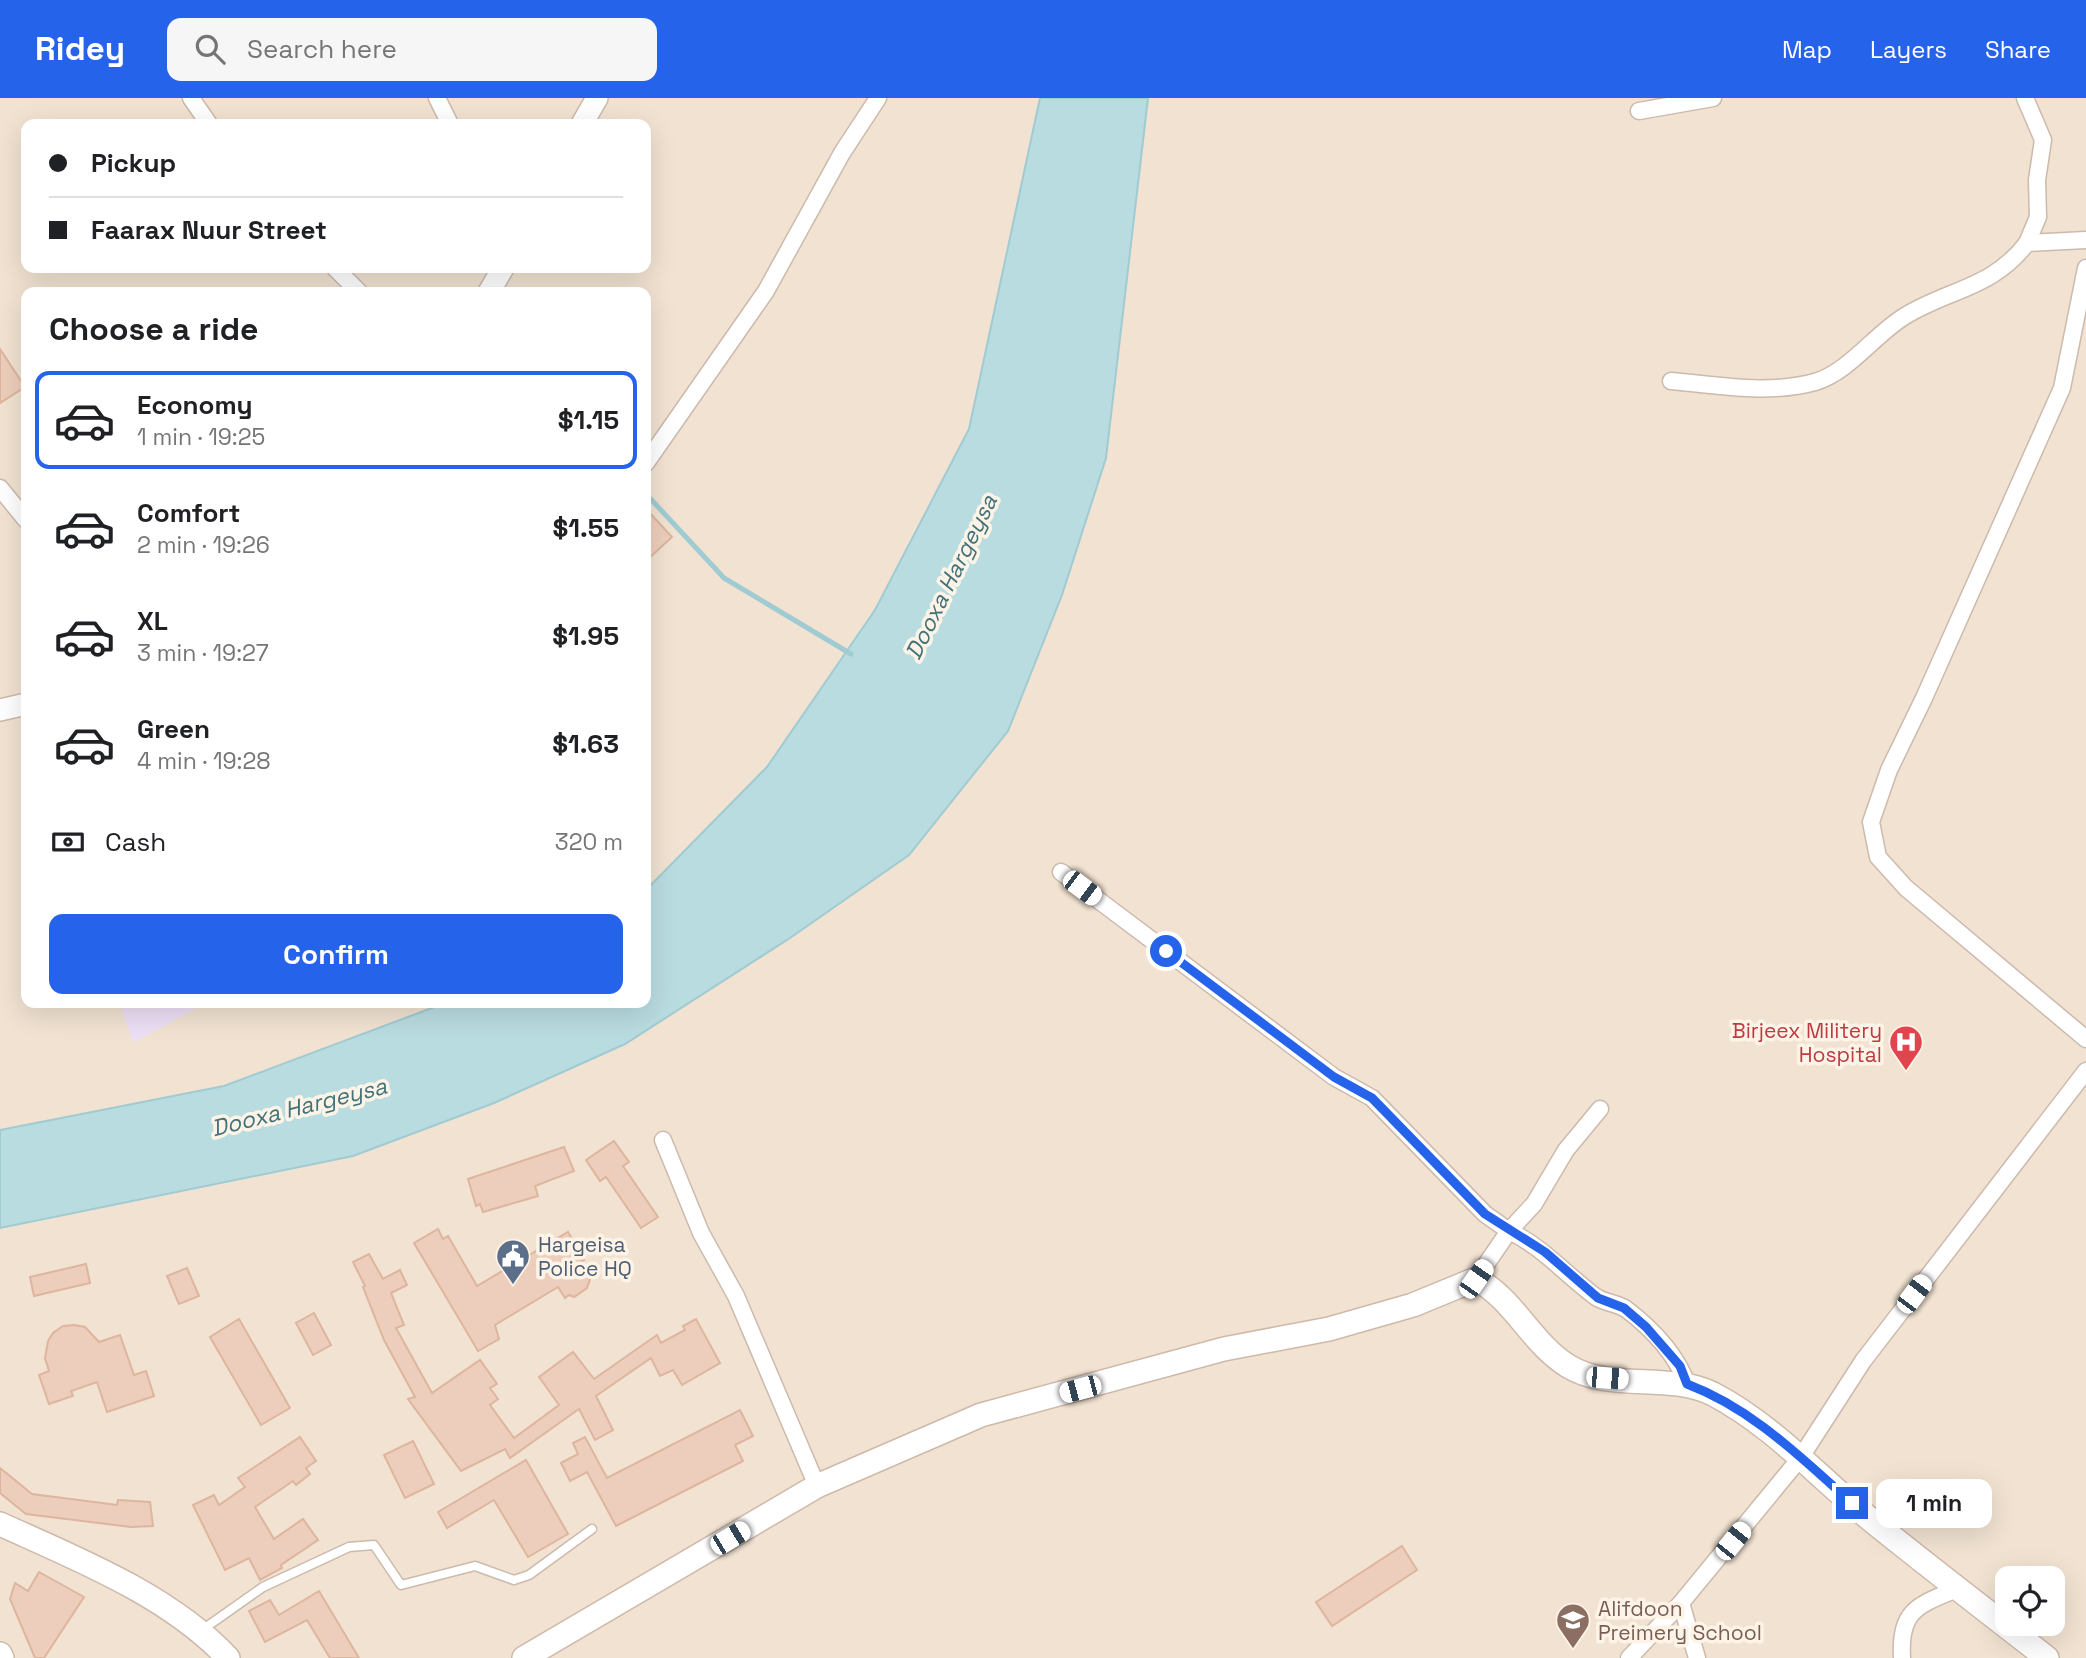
<!DOCTYPE html>
<meta charset="utf-8">
<style>
body{margin:0;font-family:"Space Grotesk",sans-serif;background:#f6f6f6;color:#202124;height:100vh;display:flex;flex-direction:column;font-size:26px;white-space:nowrap}
*{box-sizing:border-box;margin:0}
p{font-size:23px;color:#757577}
.icon{flex:none;width:38px;height:38px;fill:none;stroke:currentColor;stroke-width:2;stroke-linecap:round;stroke-linejoin:round}
.map{position:relative;flex:1;overflow:hidden}
.side{position:absolute;left:21px;top:189px;width:630px;height:721px;display:flex;flex-direction:column;background:#fff;border-radius:14px;box-shadow:0 7px 28px #0002}
.side>*{flex:none}
.top-card{position:absolute;left:21px;top:21px;width:630px;height:154px;border-radius:14px;box-shadow:0 7px 28px #0002;display:grid;align-content:center;height:154px;padding:0 28px;background:#fff}
.fabs{position:absolute;left:1995px;top:1468px;display:grid;gap:14px}
.fabs a{display:grid;place-items:center;width:70px;height:70px;border-radius:14px;background:#fff;box-shadow:0 7px 28px #0002;font-size:35px}
.end{position:absolute;width:32px;height:32px;margin:-16px;border:9px solid #2563eb;background:#fff;box-shadow:0 0 0 4px #fff}
.from{border-radius:50%}
.bubble{position:absolute;height:49px;border-radius:14px;background:#fff;box-shadow:0 7px 28px #0002;font-size:23px;font-weight:700;line-height:49px;text-align:center}
.car{position:absolute;width:21px;height:42px;margin:-21px -10px;border-radius:9px;box-shadow:0 0 5px 2px #0007;background:linear-gradient(#fff 24%,#345 0 40%,#fff 0 76%,#345 0 86%,#fff 0)}
.top-card b{display:flex;align-items:center;gap:24px;height:66px;font-size:26px}
.top-card b+b{border-top:2px solid #e0e0e0}
.top-card i{width:18px;height:18px;background:#202124}
ul{padding:0;list-style:none}
li{display:flex;align-items:center;gap:21px;height:98px;margin:0 14px 10px;padding:0 14px;border:4px solid transparent;border-radius:14px}
li div{flex:1}
li b{display:block;font-size:26px}
li em{font-style:normal;font-weight:700}
li.on{border-color:#2563eb}
li>.icon{width:63px;height:63px;stroke-width:1.5}
h2{padding:0 28px;font-size:32px;line-height:84px}
.pay{display:flex;align-items:center;gap:18px;height:77px;padding:0 28px;font-size:26px}
.pay p{margin-inline-start:auto}
.action{display:flex;gap:14px;margin-top:auto;padding:14px 28px}
.action a{flex:1;height:80px;border-radius:14px;background:#2563eb;color:#fff;font-size:28px;font-weight:700;line-height:80px;text-align:center}
header{display:flex;align-items:center;gap:42px;box-sizing:border-box;height:98px;padding:0 35px;background:#2563eb;color:#fff}
header strong{font-size:33px}
nav{display:flex;gap:38px;margin-inline-start:auto;font-size:24px}
.search{width:490px;height:63px;background:#f6f6f6;display:flex;align-items:center;gap:18px;box-sizing:border-box;padding:0 24px;border-radius:14px;color:#757577;font-size:26px}
.map>svg:first-child{display:block}
.residential{fill:#f1e2d1;fill-rule:evenodd}
.education{fill:#eddff6}
.water{fill:#b9dce1;stroke:#a0cbd2;stroke-width:2}
.lines{fill:none;stroke-linecap:round;stroke-linejoin:round}
.stream{stroke:#a0cbd2;stroke-width:5}
.building{fill:#edcebc;stroke:#deb59e;stroke-width:2}
.service-casing{stroke:#ccbaad;stroke-width:11}
.minor-casing{stroke:#ccbaad;stroke-width:19}
.tertiary-casing{stroke:#ccbaad;stroke-width:24}
.secondary-casing{stroke:#ceb9aa;stroke-width:26}
.service{stroke:#fff;stroke-width:8}
.minor{stroke:#fff;stroke-width:16}
.tertiary{stroke:#fff;stroke-width:21}
.secondary{stroke:#fff;stroke-width:23}
.route{stroke:#2563eb;stroke-width:9}
.labels{text-anchor:middle;dominant-baseline:central;stroke-width:7;stroke-linejoin:round;paint-order:stroke}
.health-label{font-size:21px;fill:#be3a42;stroke:#fdf4e7;text-anchor:end}
.service-label{font-size:21px;fill:#4e5e75;stroke:#fdf4e7;text-anchor:start}
.education-label{font-size:21px;fill:#785e54;stroke:#fdf4e7;text-anchor:start}
.water-label{font-size:23px;font-style:italic;fill:#43737a;stroke:#fdf4e7}
</style>
<header>
<strong>Ridey</strong>
<div class="search"><svg class="icon" aria-label="search" viewBox="0 0 24 24"><circle cx="10" cy="10" r="6"/><path d="M15 15l6 6"/></svg>Search here</div>
<nav><a>Map</a><a>Layers</a><a>Share</a></nav>
</header>
<div class="map">
<svg width="2086" height="1560" viewBox="0 0 2086 1560">
<rect width="100%" height="100%" fill="#faf0e2"/>
<path class="residential" d="M 0,0 L 2086,0 L 2086,1560 L 0,1560 ZM 26,26 L 646,26 L 646,170 L 26,170 ZM 26,194 L 646,194 L 646,905 L 26,905 ZM 2007,1480 L 2053,1480 L 2053,1526 L 2007,1526 Z"/>
<path class="education" d="M 120,905 L 205,905 L 133,945 Z"/>
<path class="water" d="M 1040,0 L 1148,0 L 1106,360 L 1062,497 L 1008,633 L 909,757 L 790,840 L 625,946 L 494,1005 L 353,1058 L 0,1130 L 0,1032 L 224,988 L 445,905 L 646,905 L 646,792 L 767,669 L 875,512 L 969,331 Z"/>
<g class="lines">
<path class="stream" d="M 646,396 L 724,480 L 851,556"/>
</g>
<g class="building">
<path d="M 0,251 L 25,289 L 0,305 Z"/>
<path d="M 646,411 L 672,439 L 646,463 Z"/>
<path d="M 614,1043 L 629,1064 L 623,1068 L 658,1119 L 641,1130 L 606,1079 L 600,1083 L 586,1062 Z"/>
<path d="M 564,1049 L 574,1073 L 535,1088 L 538,1098 L 483,1114 L 480,1106 L 476,1108 L 468,1081 Z"/>
<path d="M 438,1131 L 443,1141 L 448,1138 L 477,1188 L 568,1134 L 584,1162 L 580,1164 L 590,1181 L 587,1190 L 574,1199 L 569,1197 L 565,1200 L 558,1189 L 495,1227 L 499,1241 L 478,1253 L 414,1145 Z"/>
<path d="M 369,1156 L 383,1181 L 400,1172 L 407,1187 L 391,1195 L 404,1227 L 396,1230 L 432,1295 L 480,1262 L 497,1286 L 490,1290 L 498,1301 L 490,1307 L 514,1340 L 559,1307 L 539,1279 L 573,1254 L 594,1281 L 657,1237 L 661,1245 L 685,1232 L 683,1228 L 696,1221 L 720,1265 L 682,1287 L 673,1272 L 660,1278 L 651,1260 L 596,1298 L 613,1332 L 595,1342 L 579,1311 L 510,1360 L 505,1351 L 461,1373 L 408,1301 L 415,1299 L 384,1242 L 363,1189 L 365,1188 L 353,1164 Z"/>
<path d="M 86,1166 L 90,1185 L 34,1198 L 30,1179 Z"/>
<path d="M 187,1170 L 199,1198 L 179,1206 L 167,1178 Z"/>
<path d="M 314,1215 L 331,1247 L 313,1257 L 296,1225 Z"/>
<path d="M 239,1221 L 290,1310 L 261,1327 L 210,1239 Z"/>
<path d="M 74,1227 L 85,1229 L 99,1244 L 120,1237 L 134,1277 L 146,1273 L 154,1298 L 107,1314 L 97,1284 L 71,1293 L 73,1298 L 49,1306 L 39,1277 L 49,1273 L 45,1260 L 48,1243 L 53,1235 L 63,1228 Z"/>
<path d="M 740,1312 L 753,1338 L 735,1347 L 743,1363 L 616,1428 L 587,1374 L 570,1383 L 561,1365 L 578,1356 L 573,1345 L 585,1339 L 607,1380 Z"/>
<path d="M 300,1339 L 316,1363 L 306,1370 L 310,1376 L 296,1387 L 293,1383 L 255,1409 L 274,1441 L 303,1421 L 318,1442 L 281,1467 L 282,1470 L 260,1482 L 249,1460 L 225,1472 L 193,1407 L 214,1397 L 219,1407 L 245,1389 L 238,1380 Z"/>
<path d="M 413,1343 L 434,1386 L 405,1400 L 384,1357 Z"/>
<path d="M 526,1362 L 568,1436 L 528,1459 L 494,1402 L 447,1430 L 438,1414 Z"/>
<path d="M 0,1370 L 32,1396 L 117,1407 L 118,1402 L 150,1404 L 153,1428 L 131,1429 L 26,1416 L 0,1395 Z"/>
<path d="M 1402,1448 L 1417,1472 L 1332,1528 L 1316,1504 Z"/>
<path d="M 39,1474 L 84,1499 L 44,1560 L 35,1560 L 10,1501 L 15,1485 L 28,1493 Z"/>
<path d="M 319,1493 L 359,1560 L 330,1560 L 307,1522 L 265,1544 L 249,1513 L 270,1502 L 279,1517 Z"/>
</g>
<g class="lines">
<g class="service-casing">
<path id="service" d="M 202,1532 L 263,1489 L 349,1449 L 374,1447 L 401,1487 L 475,1468 L 514,1482 L 529,1477 L 592,1431"/>
</g>
<g class="minor-casing">
<g id="minor">
<path d="M 191,0 L 209,26"/>
<path d="M 437,0 L 450,26"/>
<path d="M 2025,0 L 2043,42 L 2037,82 L 2038,119 L 2027,145"/>
<path d="M 1639,13 L 1713,0"/>
<path d="M 335,170 L 359,194"/>
<path d="M 2086,170 L 2062,290 L 1924,600 L 1889,672 L 1871,724 L 1878,759 L 1906,790 L 2086,941"/>
<path d="M 1671,283 C 1719,287 1767,297 1815,284 C 1849,274 1875,236 1905,218 C 1949,191 1993,190 2027,145 L 2086,142"/>
<path d="M 646,365 L 766,193 L 842,55 L 878,0"/>
<path d="M 0,390 L 26,422"/>
<path d="M 1061,774 L 1334,979 L 1372,1000 L 1485,1116 L 1509,1133 L 1476,1181"/>
<path d="M 1600,1011 L 1566,1052 L 1534,1106 L 1509,1133 C 1543,1149 1566,1177 1596,1199 C 1605,1205 1617,1205 1626,1211 C 1651,1230 1676,1256 1687,1286"/>
<path d="M 663,1042 L 701,1135 L 736,1198 L 817,1388"/>
<path d="M 1681,1505 L 1697,1560"/>
<path d="M 1629,1560 L 1681,1505 L 1801,1359 L 1863,1263 L 2086,973"/>
<path d="M 1902,1560 C 1899,1511 1919,1507 1959,1490"/>
</g>
</g>
<g class="tertiary-casing">
<g id="tertiary">
<path d="M 582,26 L 597,0"/>
<path d="M 489,194 L 503,170"/>
<path d="M 0,612 L 26,606"/>
</g>
</g>
<g class="secondary-casing">
<g id="secondary">
<path d="M 0,1426 C 77,1461 169,1497 228,1560"/>
<path d="M 0,1556 L 2,1560"/>
<path d="M 524,1560 L 817,1388 L 981,1317 L 1224,1251 L 1329,1231 L 1413,1207 L 1476,1181 C 1514,1201 1531,1245 1568,1268 C 1610,1294 1668,1274 1713,1296 C 1774,1328 1818,1379 1871,1422 C 1929,1469 1988,1514 2047,1560"/>
</g>
</g>
<use href="#service" class="service"/>
<use href="#minor" class="minor"/>
<use href="#tertiary" class="tertiary"/>
<use href="#secondary" class="secondary"/>
</g>
<g class="lines">
<path class="route" d="M 1166,853 L 1334,979 L 1372,1000 L 1485,1116 L 1545,1154 L 1598,1200 L 1624,1210 L 1646,1229 L 1680,1268 L 1687,1286 C 1753,1311 1800,1359 1852,1405"/>
</g>
<defs>
<g id="hospital-pin" transform="scale(1.75)"><path d="M0 17L-7.5 6A9.5 9.5 0 1 1 7.5 6Z" fill="#e0444e" stroke="#fdf4e7"/><path d="M-5-5h3v3.5h4V-5h3V5h-3V1.5h-4V5h-3Z" fill="#fff"/></g>
<g id="civic-pin" transform="scale(1.75)"><path d="M0 17L-7.5 6A9.5 9.5 0 1 1 7.5 6Z" fill="#5c6f8a" stroke="#fdf4e7"/><path d="M-.6-6.5H3V-4.5H.6V-3L4-1V1h2V6H-6V1h2V-1L-.6-3ZM-1.2 2.5V6h2.4V2.5Z" fill="#fff"/></g>
<g id="school-pin" transform="scale(1.75)"><path d="M0 17L-7.5 6A9.5 9.5 0 1 1 7.5 6Z" fill="#8d6e63" stroke="#fdf4e7"/><path d="M0-5L7-2L0 1L-7-2ZM-4 1L0 2.5L4 1V4Q0 6-4 4Z" fill="#fff"/></g>
</defs>
<g fill-rule="evenodd">
<use href="#hospital-pin" x="1906" y="944"/>
<use href="#civic-pin" x="513" y="1158"/>
<use href="#school-pin" x="1573" y="1522"/>
</g>
<g class="labels">
<g class="health-label">
<text x="1882" y="932">Birjeex Militery<tspan x="1882" dy="24">Hospital</tspan></text>
</g>
<g class="service-label">
<text x="538" y="1146">Hargeisa<tspan x="538" dy="24">Police HQ</tspan></text>
</g>
<g class="education-label">
<text x="1598" y="1510">Alifdoon<tspan x="1598" dy="24">Preimery School</tspan></text>
</g>
<g class="water-label">
<text transform="translate(951 479) rotate(-64)">Dooxa Hargeysa</text>
<text transform="translate(299 1009) rotate(-14)">Dooxa Hargeysa</text>
</g>
</g>
</svg>
<div class="fabs">
<a><svg class="icon" aria-label="locate" viewBox="0 0 24 24"><circle cx="12" cy="12" r="6"/><path d="M12 2v4M12 18v4M2 12h4M18 12h4"/></svg></a>
</div>
<i class="end from" style="left:1166px;top:853px"></i>
<i class="end" style="left:1852px;top:1405px"></i>
<div class="bubble" style="left:1876px;top:1381px;width:116px">1 min</div>
<i class="car" style="left:1082px;top:790px;rotate:127deg"></i>
<i class="car" style="left:1476px;top:1181px;rotate:35deg"></i>
<i class="car" style="left:1914px;top:1196px;rotate:37deg"></i>
<i class="car" style="left:1607px;top:1280px;rotate:94deg"></i>
<i class="car" style="left:1080px;top:1291px;rotate:255deg"></i>
<i class="car" style="left:730px;top:1440px;rotate:59deg"></i>
<i class="car" style="left:1733px;top:1443px;rotate:39deg"></i>
<div class="top-card">
<b><i class="from"></i>Pickup</b>
<b><i></i>Faarax Nuur Street</b>
</div>
<section class="side">
<h2>Choose a ride</h2>
<ul>
<li class="on"><svg class="icon" aria-label="car" viewBox="0 0 24 24"><path d="M5 17H2v-5l4-1 3-4h7l3 4 3 1v5h-3M9 17h6M6 11h13"/><circle cx="7" cy="17" r="2"/><circle cx="17" cy="17" r="2"/></svg><div><b>Economy</b><p>1 min · 19:25</p></div><em>$1.15</em></li>
<li><svg class="icon" aria-label="car" viewBox="0 0 24 24"><path d="M5 17H2v-5l4-1 3-4h7l3 4 3 1v5h-3M9 17h6M6 11h13"/><circle cx="7" cy="17" r="2"/><circle cx="17" cy="17" r="2"/></svg><div><b>Comfort</b><p>2 min · 19:26</p></div><em>$1.55</em></li>
<li><svg class="icon" aria-label="car" viewBox="0 0 24 24"><path d="M5 17H2v-5l4-1 3-4h7l3 4 3 1v5h-3M9 17h6M6 11h13"/><circle cx="7" cy="17" r="2"/><circle cx="17" cy="17" r="2"/></svg><div><b>XL</b><p>3 min · 19:27</p></div><em>$1.95</em></li>
<li><svg class="icon" aria-label="car" viewBox="0 0 24 24"><path d="M5 17H2v-5l4-1 3-4h7l3 4 3 1v5h-3M9 17h6M6 11h13"/><circle cx="7" cy="17" r="2"/><circle cx="17" cy="17" r="2"/></svg><div><b>Green</b><p>4 min · 19:28</p></div><em>$1.63</em></li>
</ul>
<div class="pay"><svg class="icon" aria-label="cash" viewBox="0 0 24 24"><path d="M3 7h18v10H3z"/><circle cx="12" cy="12" r="2"/></svg>Cash<p>320 m</p></div>
<div class="action"><a>Confirm</a></div>
</section>
</div>
